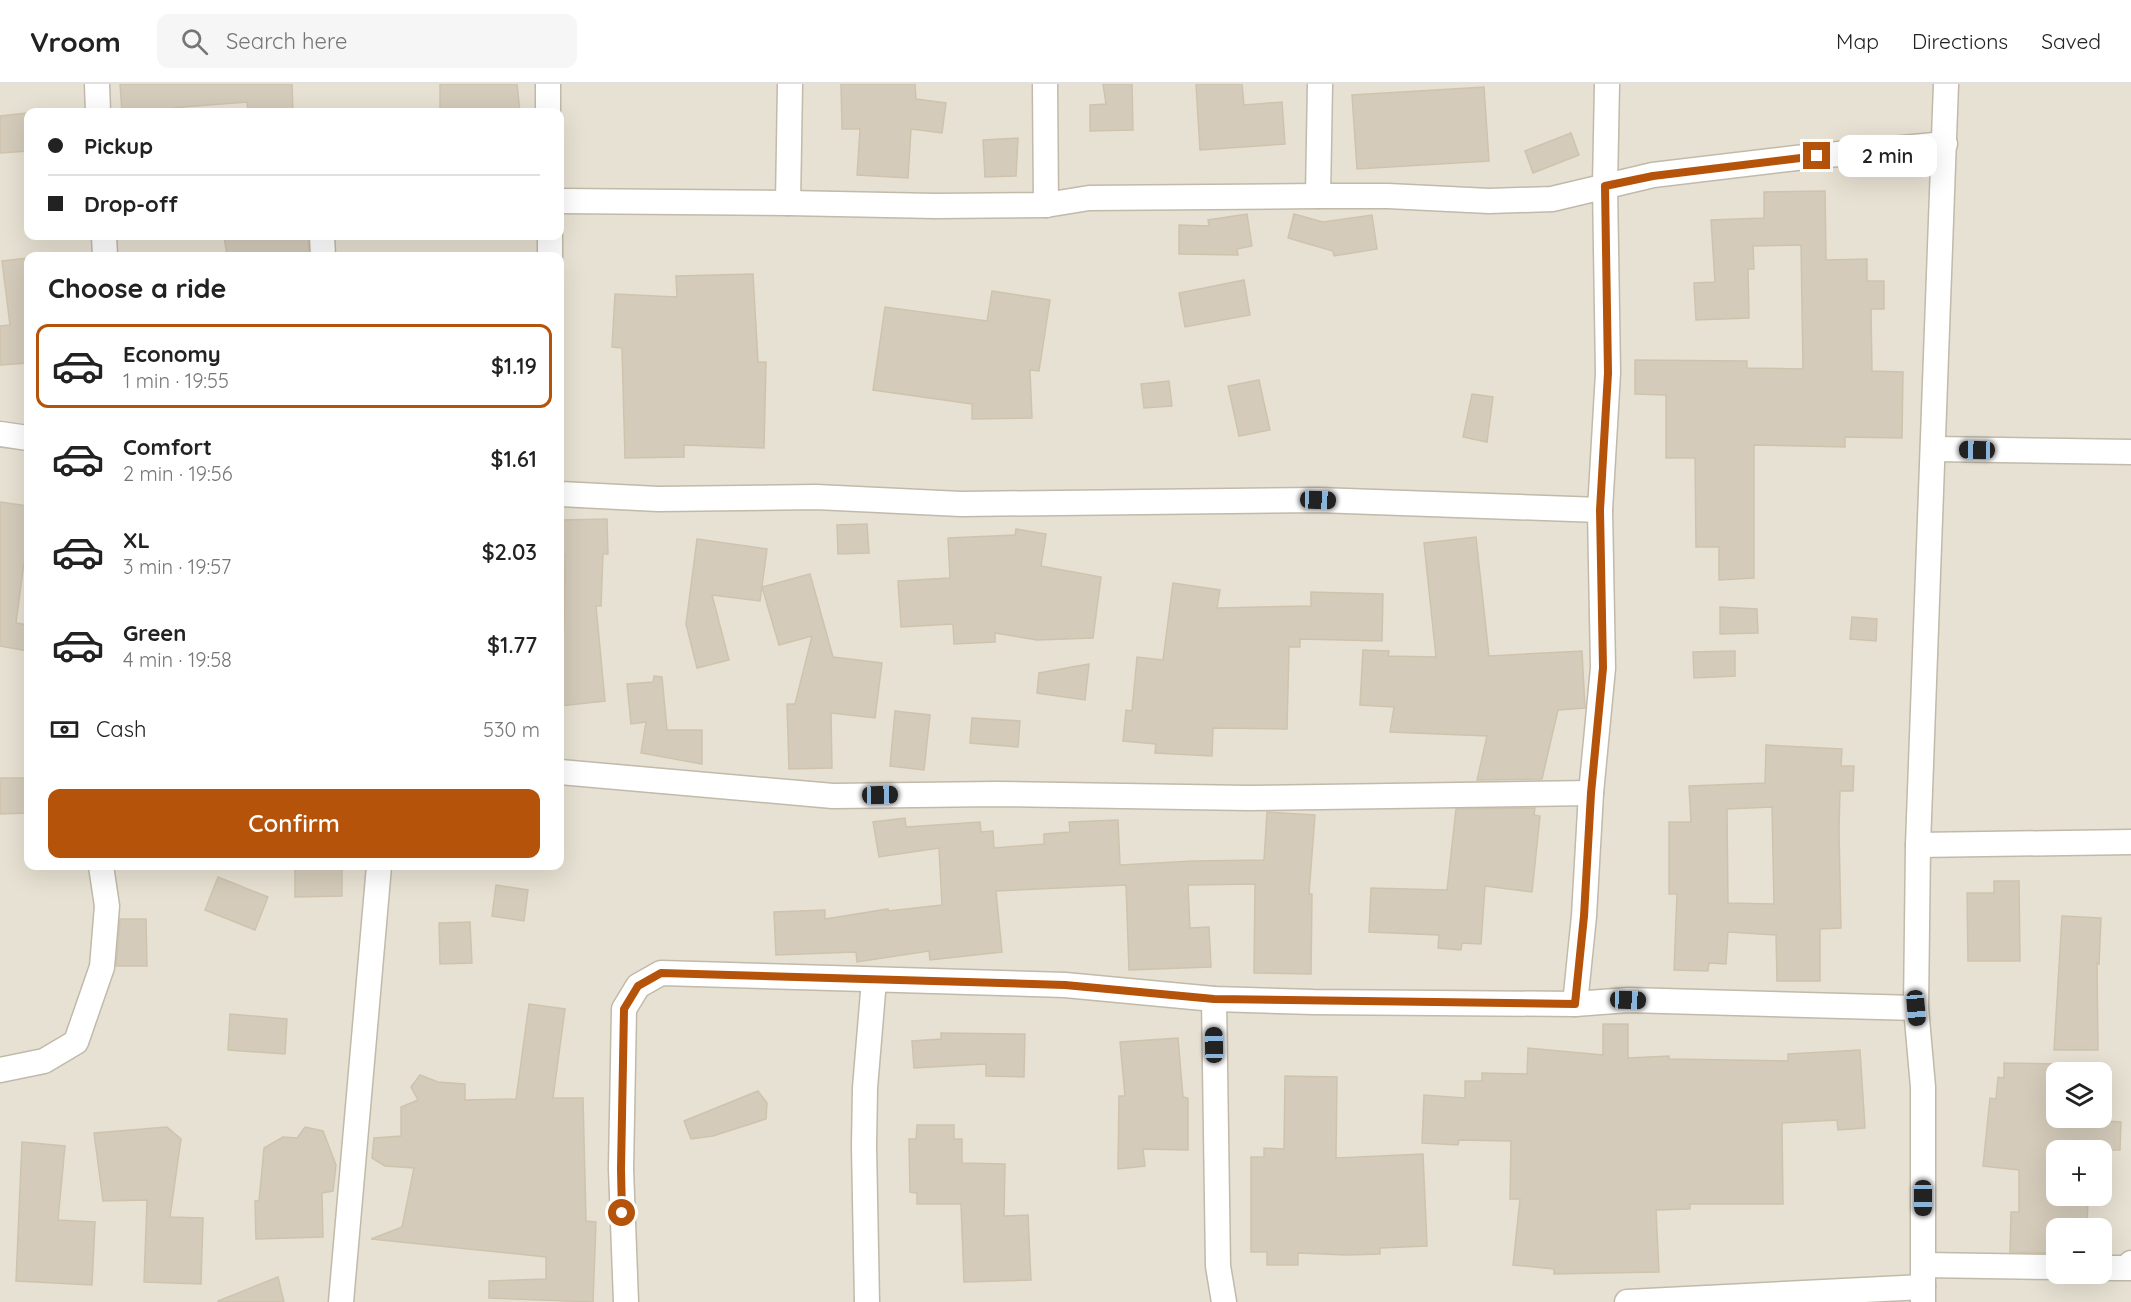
<!DOCTYPE html>
<meta charset="utf-8">
<style>
body{margin:0;font-family:Quicksand,sans-serif;background:#f6f6f6;color:#222;height:100vh;display:flex;flex-direction:column;font-size:22px;white-space:nowrap}
*{box-sizing:border-box;margin:0}
p{font-size:20px;color:#767676}
.icon{flex:none;width:33px;height:33px;fill:none;stroke:currentColor;stroke-width:2;stroke-linecap:round;stroke-linejoin:round}
.map{position:relative;flex:1;overflow:hidden}
.panel{position:absolute;left:24px;top:168px;width:540px;height:618px;display:flex;flex-direction:column;background:#fff;border-radius:12px;box-shadow:0 6px 24px #0002}
.panel>*{flex:none}
.guide{position:absolute;left:24px;top:24px;width:540px;height:132px;border-radius:12px;box-shadow:0 6px 24px #0002;display:grid;align-content:center;height:132px;padding:0 24px;background:#fff}
.fabs{position:absolute;left:2046px;top:978px;display:grid;gap:12px}
.fabs a{display:grid;place-items:center;width:66px;height:66px;border-radius:12px;background:#fff;box-shadow:0 6px 24px #0002;font-size:30px}
.end{position:absolute;width:27px;height:27px;margin:-14px;border:8px solid #b45309;background:#fff;box-shadow:0 0 0 3px #fff}
.from{border-radius:50%}
.bubble{position:absolute;height:42px;border-radius:12px;background:#fff;box-shadow:0 6px 24px #0002;font-size:20px;font-weight:600;line-height:42px;text-align:center}
.car{position:absolute;width:18px;height:36px;margin:-18px -9px;border-radius:8px;box-shadow:0 0 4px 2px #0007;background:linear-gradient(#222 24%,#8ab4d8 0 40%,#222 0 76%,#8ab4d8 0 86%,#222 0)}
.guide b{display:flex;align-items:center;gap:21px;height:57px;font-size:22px}
.guide b+b{border-top:2px solid #e0e0e0}
.guide i{width:15px;height:15px;background:#222}
ul{padding:0;list-style:none}
li{display:flex;align-items:center;gap:18px;height:84px;margin:0 12px 9px;padding:0 12px;border:3px solid transparent;border-radius:12px}
li div{flex:1}
li b{display:block;font-size:22px}
li em{font-style:normal;font-weight:600}
li.current{border-color:#b45309}
li>.icon{width:54px;height:54px;stroke-width:1.5}
h2{padding:0 24px;font-size:27px;line-height:72px}
.pay{display:flex;align-items:center;gap:15px;height:66px;padding:0 24px;font-size:22px}
.pay p{margin-inline-start:auto}
.button{display:flex;gap:12px;margin-top:auto;padding:12px 24px}
.button a{flex:1;height:69px;border-radius:12px;background:#b45309;color:#fff;font-size:24px;font-weight:600;line-height:69px;text-align:center}
header{display:flex;align-items:center;gap:36px;box-sizing:border-box;height:84px;padding:0 30px;background:#fff;border-bottom:2px solid #e0e0e0}
header strong{font-size:28px}
nav{display:flex;gap:33px;margin-inline-start:auto;font-size:21px}
.search{width:420px;height:54px;background:#f6f6f6;display:flex;align-items:center;gap:15px;box-sizing:border-box;padding:0 21px;border-radius:12px;color:#767676;font-size:22px}
.map>svg:first-child{display:block}
.residential{fill:#e7e1d3;fill-rule:evenodd}
.building{fill:#d4cbba;stroke:#cfc3ad;stroke-width:1.5;fill-rule:evenodd}
.lines{fill:none;stroke-linecap:round;stroke-linejoin:round}
.street-casing{stroke:#c1baaa;stroke-width:27}
.street{stroke:#fff;stroke-width:24}
.route{stroke:#b45309;stroke-width:8}
</style>
<header>
<strong>Vroom</strong>
<div class="search"><svg class="icon" aria-label="search" viewBox="0 0 24 24"><circle cx="10" cy="10" r="6"/><path d="M15 15l6 6"/></svg>Search here</div>
<nav><a>Map</a><a>Directions</a><a>Saved</a></nav>
</header>
<div class="map">
<svg width="2131" height="1218" viewBox="0 0 2131 1218">
<rect width="100%" height="100%" fill="#f3efe5"/>
<path class="residential" d="M 0,0 L 2131,0 L 2131,1218 L 0,1218 ZM 28,28 L 560,28 L 560,152 L 28,152 ZM 28,172 L 560,172 L 560,782 L 28,782 ZM 2056,988 L 2102,988 L 2102,1034 L 2056,1034 ZM 2056,1066 L 2102,1066 L 2102,1112 L 2056,1112 ZM 2056,1144 L 2102,1144 L 2102,1190 L 2056,1190 Z"/>
<g class="building">
<path d="M 120,0 L 292,0 L 293,28 L 248,28 L 247,18 L 171,24 L 172,28 L 122,28 Z"/>
<path d="M 440,0 L 517,0 L 520,28 L 440,28 Z"/>
<path d="M 841,0 L 915,0 L 916,15 L 946,19 L 942,49 L 911,45 L 908,94 L 857,91 L 860,45 L 842,45 Z"/>
<path d="M 1103,0 L 1132,0 L 1133,46 L 1090,47 L 1090,21 L 1106,20 Z"/>
<path d="M 1196,0 L 1242,0 L 1244,21 L 1282,18 L 1285,60 L 1200,66 Z"/>
<path d="M 1484,3 L 1489,77 L 1357,85 L 1352,11 Z"/>
<path d="M 27,29 L 28,67 L 0,69 L 0,32 Z"/>
<path d="M 1571,49 L 1579,71 L 1533,89 L 1525,67 Z"/>
<path d="M 1018,54 L 1016,92 L 985,93 L 983,56 Z"/>
<path d="M 1825,107 L 1826,176 L 1867,175 L 1867,197 L 1884,197 L 1884,225 L 1871,225 L 1872,287 L 1903,288 L 1902,354 L 1845,353 L 1845,363 L 1754,361 L 1754,494 L 1719,496 L 1719,463 L 1696,463 L 1695,374 L 1666,374 L 1666,311 L 1635,310 L 1635,276 L 1747,277 L 1747,284 L 1803,285 L 1801,161 L 1753,162 L 1754,185 L 1748,185 L 1749,234 L 1696,236 L 1694,199 L 1715,198 L 1711,136 L 1764,134 L 1764,108 Z"/>
<path d="M 1247,130 L 1252,162 L 1237,165 L 1238,171 L 1179,170 L 1179,141 L 1209,142 L 1208,136 Z"/>
<path d="M 1294,130 L 1323,138 L 1372,131 L 1377,165 L 1334,172 L 1333,167 L 1288,154 Z"/>
<path d="M 224,152 L 308,152 L 309,168 L 277,172 L 227,172 Z"/>
<path d="M 28,174 L 28,279 L 0,281 L 0,242 L 10,241 L 2,177 Z"/>
<path d="M 753,190 L 758,278 L 766,278 L 764,364 L 684,361 L 684,373 L 625,374 L 622,264 L 612,263 L 615,210 L 677,213 L 676,192 Z"/>
<path d="M 1244,196 L 1250,231 L 1185,243 L 1179,209 Z"/>
<path d="M 992,207 L 1050,216 L 1039,287 L 1030,286 L 1032,334 L 972,335 L 972,320 L 873,306 L 885,223 L 987,237 Z"/>
<path d="M 1259,296 L 1270,346 L 1239,352 L 1228,302 Z"/>
<path d="M 1169,297 L 1172,322 L 1144,324 L 1141,300 Z"/>
<path d="M 1472,310 L 1493,313 L 1487,358 L 1463,353 Z"/>
<path d="M 0,418 L 28,422 L 28,472 L 25,471 L 16,539 L 28,541 L 28,567 L 0,562 Z"/>
<path d="M 607,435 L 608,470 L 603,470 L 601,522 L 596,522 L 605,617 L 560,622 L 560,547 L 564,547 L 565,471 L 563,471 L 562,436 Z"/>
<path d="M 867,440 L 869,469 L 838,470 L 837,441 Z"/>
<path d="M 1016,445 L 1046,450 L 1041,482 L 1101,493 L 1093,554 L 1037,556 L 995,549 L 995,558 L 954,560 L 953,540 L 901,543 L 898,497 L 950,494 L 948,454 L 1015,451 Z"/>
<path d="M 1476,453 L 1489,572 L 1582,567 L 1585,624 L 1558,626 L 1542,695 L 1477,696 L 1487,652 L 1390,648 L 1394,623 L 1360,621 L 1363,566 L 1389,567 L 1388,572 L 1436,573 L 1424,459 Z"/>
<path d="M 697,455 L 767,465 L 760,517 L 712,511 L 729,576 L 697,584 L 686,540 Z"/>
<path d="M 810,490 L 833,573 L 882,579 L 875,634 L 831,629 L 832,684 L 789,685 L 787,620 L 795,620 L 812,552 L 779,561 L 762,503 Z"/>
<path d="M 1173,499 L 1220,506 L 1217,524 L 1311,522 L 1311,508 L 1383,510 L 1382,557 L 1300,555 L 1300,563 L 1289,563 L 1287,645 L 1213,644 L 1212,672 L 1155,669 L 1156,660 L 1123,657 L 1126,626 L 1132,627 L 1137,573 L 1163,576 Z"/>
<path d="M 1720,523 L 1757,525 L 1758,549 L 1720,550 Z"/>
<path d="M 1852,533 L 1877,535 L 1876,557 L 1850,555 Z"/>
<path d="M 1735,567 L 1735,592 L 1694,594 L 1693,568 Z"/>
<path d="M 1089,580 L 1085,616 L 1037,609 L 1039,589 Z"/>
<path d="M 654,592 L 662,593 L 667,646 L 702,646 L 702,680 L 641,669 L 646,638 L 631,640 L 627,600 L 653,598 Z"/>
<path d="M 895,627 L 930,631 L 924,686 L 890,682 Z"/>
<path d="M 972,634 L 1020,637 L 1018,663 L 970,659 Z"/>
<path d="M 1766,661 L 1842,665 L 1841,682 L 1854,682 L 1853,707 L 1840,707 L 1839,747 L 1841,844 L 1820,845 L 1820,897 L 1777,897 L 1776,851 L 1728,848 L 1726,880 L 1709,879 L 1708,887 L 1674,886 L 1677,810 L 1669,810 L 1669,738 L 1691,738 L 1689,702 L 1765,699 ZM 1772,723 L 1774,820 L 1728,819 L 1727,725 Z"/>
<path d="M 0,694 L 28,694 L 28,729 L 0,730 Z"/>
<path d="M 1535,724 L 1534,731 L 1540,732 L 1532,808 L 1485,802 L 1481,860 L 1462,859 L 1461,866 L 1438,864 L 1439,851 L 1369,848 L 1371,804 L 1447,806 L 1456,725 Z"/>
<path d="M 1267,728 L 1315,731 L 1309,810 L 1312,810 L 1311,890 L 1254,889 L 1255,800 L 1188,801 L 1190,844 L 1209,843 L 1211,883 L 1129,886 L 1126,801 L 996,807 L 1002,868 L 930,876 L 929,867 L 857,878 L 856,868 L 776,871 L 774,828 L 825,826 L 825,835 L 888,825 L 888,827 L 942,821 L 939,764 L 879,773 L 873,738 L 905,734 L 906,743 L 980,738 L 981,748 L 993,747 L 994,764 L 1044,760 L 1044,750 L 1070,748 L 1069,738 L 1118,736 L 1120,781 L 1193,777 L 1264,776 Z"/>
<path d="M 295,782 L 342,782 L 342,812 L 295,813 Z"/>
<path d="M 218,793 L 268,813 L 255,846 L 205,826 Z"/>
<path d="M 1994,797 L 2019,797 L 2020,877 L 1968,877 L 1967,809 L 1994,809 Z"/>
<path d="M 496,801 L 528,806 L 524,837 L 492,832 Z"/>
<path d="M 2062,832 L 2101,834 L 2099,880 L 2097,879 L 2098,966 L 2054,966 Z"/>
<path d="M 120,835 L 146,835 L 147,882 L 116,882 Z"/>
<path d="M 470,838 L 472,879 L 440,880 L 439,839 Z"/>
<path d="M 529,920 L 565,925 L 553,1014 L 583,1014 L 586,1137 L 596,1138 L 593,1218 L 489,1214 L 489,1197 L 546,1195 L 546,1173 L 371,1155 L 402,1143 L 414,1084 L 385,1082 L 372,1074 L 374,1054 L 401,1052 L 401,1023 L 418,1016 L 411,1003 L 420,991 L 438,998 L 465,1000 L 465,1016 L 516,1015 Z"/>
<path d="M 230,930 L 287,935 L 285,970 L 228,966 Z"/>
<path d="M 1603,940 L 1628,940 L 1628,974 L 1669,972 L 1669,975 L 1788,977 L 1788,970 L 1860,966 L 1865,1044 L 1838,1046 L 1837,1036 L 1782,1039 L 1783,1120 L 1690,1120 L 1690,1125 L 1656,1126 L 1659,1188 L 1554,1190 L 1554,1185 L 1513,1181 L 1520,1115 L 1510,1115 L 1511,1057 L 1459,1056 L 1458,1061 L 1422,1059 L 1424,1011 L 1465,1014 L 1465,997 L 1482,997 L 1482,989 L 1527,990 L 1528,964 L 1603,971 Z"/>
<path d="M 941,949 L 1025,950 L 1024,993 L 986,992 L 986,980 L 914,984 L 912,957 L 941,955 Z"/>
<path d="M 1178,954 L 1183,1013 L 1188,1014 L 1188,1066 L 1143,1065 L 1145,1082 L 1118,1085 L 1119,1012 L 1125,1012 L 1120,958 Z"/>
<path d="M 2004,979 L 2056,980 L 2056,1034 L 2121,1038 L 2120,1066 L 2056,1066 L 2056,1112 L 2088,1112 L 2087,1144 L 2056,1144 L 2056,1169 L 2010,1168 L 2011,1128 L 2019,1128 L 2019,1086 L 1983,1082 L 1990,1014 L 1996,1015 L 1998,993 L 2004,994 Z"/>
<path d="M 1285,992 L 1337,993 L 1336,1074 L 1423,1070 L 1427,1162 L 1380,1164 L 1380,1170 L 1347,1171 L 1298,1169 L 1298,1181 L 1267,1181 L 1267,1168 L 1251,1168 L 1251,1073 L 1264,1073 L 1264,1064 L 1284,1065 Z"/>
<path d="M 758,1007 L 767,1019 L 766,1035 L 713,1052 L 691,1055 L 684,1037 Z"/>
<path d="M 917,1041 L 954,1041 L 954,1055 L 962,1055 L 962,1079 L 1005,1080 L 1004,1132 L 1028,1131 L 1031,1196 L 964,1198 L 961,1120 L 917,1120 L 917,1109 L 910,1108 L 909,1055 L 916,1055 Z"/>
<path d="M 167,1043 L 181,1055 L 170,1133 L 203,1134 L 201,1200 L 144,1198 L 147,1116 L 103,1117 L 94,1049 Z"/>
<path d="M 305,1043 L 323,1047 L 336,1081 L 333,1107 L 322,1109 L 323,1153 L 256,1155 L 255,1117 L 259,1117 L 264,1064 L 283,1053 L 297,1054 Z"/>
<path d="M 22,1058 L 65,1062 L 58,1136 L 95,1138 L 92,1201 L 16,1197 Z"/>
<path d="M 278,1193 L 284,1218 L 218,1218 L 218,1217 Z"/>
</g>
<g class="lines">
<g class="street-casing">
<g id="street">
<path d="M 97,0 L 98,28"/>
<path d="M 548,0 L 548,28"/>
<path d="M 1045,0 L 1046,121"/>
<path d="M 1318,112 L 1320,0"/>
<path d="M 560,117 L 788,119 L 935,122 L 1046,121 L 1089,114 L 1318,112 L 1388,112 L 1489,117 L 1552,115 L 1653,91 L 1796,74 L 1945,60"/>
<path d="M 788,119 L 790,0"/>
<path d="M 104,152 L 105,172"/>
<path d="M 322,152 L 323,172"/>
<path d="M 550,152 L 550,172"/>
<path d="M 0,350 L 28,354"/>
<path d="M 1933,365 L 2131,368"/>
<path d="M 560,410 L 658,415 L 816,413 L 961,420 L 1318,416 L 1600,426"/>
<path d="M 560,688 L 833,712 L 997,710 L 1248,714 L 1591,709"/>
<path d="M 1918,761 L 2131,758"/>
<path d="M 1214,915 L 1218,1182 L 1224,1218"/>
<path d="M 1575,920 L 1584,832 L 1591,709 L 1603,584 L 1600,426 L 1608,289 L 1605,102 L 1607,0"/>
<path d="M 0,986 L 44,977 L 76,958 L 102,883 L 107,822 L 101,782"/>
<path d="M 1924,1181 L 2056,1183"/>
<path d="M 2102,1184 L 2129,1184 L 2131,1179"/>
<path d="M 341,1218 L 379,782"/>
<path d="M 626,1218 L 621,1085 L 624,925 L 638,902 L 661,889 L 1065,901 L 1214,915 L 1313,918 L 1575,920 L 1628,916 L 1916,924"/>
<path d="M 867,1218 L 864,1062 L 865,1004 L 874,896"/>
<path d="M 1627,1218 L 1923,1203"/>
<path d="M 1923,1218 L 1923,1003 L 1916,924 L 1918,761 L 1946,0"/>
</g>
</g>
<use href="#street" class="street"/>
</g>
<g class="lines">
<path class="route" d="M 622,1129 L 621,1085 L 624,925 L 638,902 L 661,889 L 1065,901 L 1214,915 L 1575,920 L 1584,832 L 1591,709 L 1603,584 L 1600,426 L 1608,289 L 1605,102 L 1653,92 L 1817,72"/>
</g>
</svg>
<div class="fabs">
<a><svg class="icon" aria-label="layers" viewBox="0 0 24 24"><path d="M12 4l9 5-9 5-9-5zM3 14l9 5 9-5"/></svg></a>
<a>+</a>
<a>−</a>
</div>
<i class="end from" style="left:622px;top:1129px"></i>
<i class="end" style="left:1817px;top:72px"></i>
<div class="bubble" style="left:1838px;top:51px;width:99px">2 min</div>
<i class="car" style="left:1977px;top:366px;rotate:271deg"></i>
<i class="car" style="left:1318px;top:416px;rotate:92deg"></i>
<i class="car" style="left:880px;top:711px;rotate:89deg"></i>
<i class="car" style="left:1628px;top:916px;rotate:92deg"></i>
<i class="car" style="left:1916px;top:924px;rotate:175deg"></i>
<i class="car" style="left:1214px;top:961px;rotate:359deg"></i>
<i class="car" style="left:1923px;top:1114px;rotate:180deg"></i>
<div class="guide">
<b><i class="from"></i>Pickup</b>
<b><i></i>Drop-off</b>
</div>
<section class="panel">
<h2>Choose a ride</h2>
<ul>
<li class="current"><svg class="icon" aria-label="car" viewBox="0 0 24 24"><path d="M5 17H2v-5l4-1 3-4h7l3 4 3 1v5h-3M9 17h6M6 11h13"/><circle cx="7" cy="17" r="2"/><circle cx="17" cy="17" r="2"/></svg><div><b>Economy</b><p>1 min · 19:55</p></div><em>$1.19</em></li>
<li><svg class="icon" aria-label="car" viewBox="0 0 24 24"><path d="M5 17H2v-5l4-1 3-4h7l3 4 3 1v5h-3M9 17h6M6 11h13"/><circle cx="7" cy="17" r="2"/><circle cx="17" cy="17" r="2"/></svg><div><b>Comfort</b><p>2 min · 19:56</p></div><em>$1.61</em></li>
<li><svg class="icon" aria-label="car" viewBox="0 0 24 24"><path d="M5 17H2v-5l4-1 3-4h7l3 4 3 1v5h-3M9 17h6M6 11h13"/><circle cx="7" cy="17" r="2"/><circle cx="17" cy="17" r="2"/></svg><div><b>XL</b><p>3 min · 19:57</p></div><em>$2.03</em></li>
<li><svg class="icon" aria-label="car" viewBox="0 0 24 24"><path d="M5 17H2v-5l4-1 3-4h7l3 4 3 1v5h-3M9 17h6M6 11h13"/><circle cx="7" cy="17" r="2"/><circle cx="17" cy="17" r="2"/></svg><div><b>Green</b><p>4 min · 19:58</p></div><em>$1.77</em></li>
</ul>
<div class="pay"><svg class="icon" aria-label="cash" viewBox="0 0 24 24"><path d="M3 7h18v10H3z"/><circle cx="12" cy="12" r="2"/></svg>Cash<p>530 m</p></div>
<div class="button"><a>Confirm</a></div>
</section>
</div>
